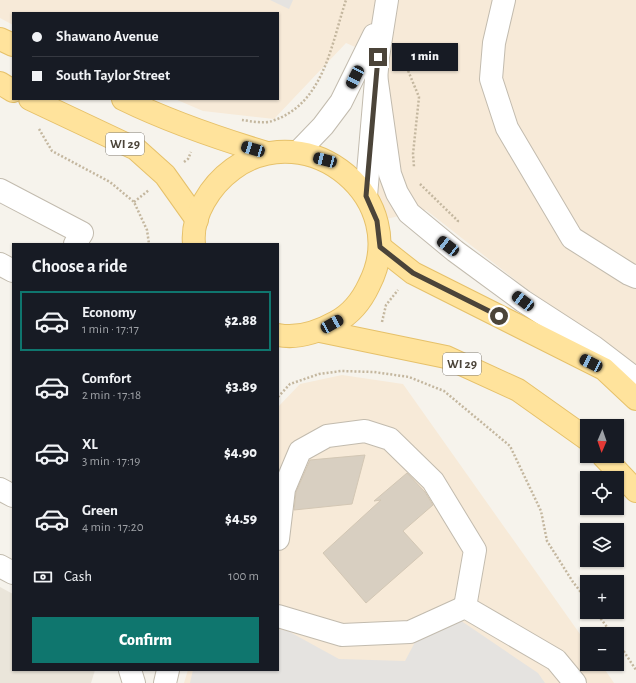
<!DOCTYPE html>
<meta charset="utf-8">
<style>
body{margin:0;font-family:"Alegreya Sans",sans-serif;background:#20242c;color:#f1f3f6;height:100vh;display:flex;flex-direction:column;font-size:15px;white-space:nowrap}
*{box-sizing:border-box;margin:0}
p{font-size:13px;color:#9ea1a6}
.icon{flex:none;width:22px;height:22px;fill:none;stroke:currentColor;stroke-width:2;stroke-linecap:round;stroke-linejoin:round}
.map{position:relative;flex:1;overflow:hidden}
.details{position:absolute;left:12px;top:243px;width:267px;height:428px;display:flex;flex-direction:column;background:#171b24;border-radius:0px;box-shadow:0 1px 3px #0004}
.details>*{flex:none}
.banner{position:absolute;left:12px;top:12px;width:267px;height:88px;border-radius:0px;box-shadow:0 1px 3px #0004;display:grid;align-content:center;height:88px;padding:0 20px;background:#171b24}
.needle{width:26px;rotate:182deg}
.controls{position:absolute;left:580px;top:419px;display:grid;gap:8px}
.controls a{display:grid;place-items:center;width:44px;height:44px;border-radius:0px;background:#171b24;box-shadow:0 1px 3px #0004;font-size:20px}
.end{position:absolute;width:18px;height:18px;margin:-9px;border:5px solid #4b4439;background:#fff;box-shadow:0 0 0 2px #fff}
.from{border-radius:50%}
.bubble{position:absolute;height:28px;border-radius:0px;background:#171b24;box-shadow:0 1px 3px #0004;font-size:13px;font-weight:800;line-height:28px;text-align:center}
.car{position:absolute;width:12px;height:24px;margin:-12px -6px;border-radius:5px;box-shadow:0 0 3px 1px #0007;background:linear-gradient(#222 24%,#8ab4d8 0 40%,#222 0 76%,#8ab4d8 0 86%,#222 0)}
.banner b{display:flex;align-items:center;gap:14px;height:38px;font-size:15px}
.banner b+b{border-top:1px solid #363941}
.banner i{width:10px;height:10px;background:#f1f3f6}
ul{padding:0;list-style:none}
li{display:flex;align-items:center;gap:12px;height:60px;margin:0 8px 6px;padding:0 12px;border:2px solid transparent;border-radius:0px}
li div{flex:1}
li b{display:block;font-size:15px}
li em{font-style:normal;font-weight:800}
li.active{border-color:#0f766e}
li>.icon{width:36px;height:36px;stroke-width:1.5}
h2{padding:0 20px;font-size:18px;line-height:48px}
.pay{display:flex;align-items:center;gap:10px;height:44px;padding:0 20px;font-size:15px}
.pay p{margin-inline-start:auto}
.cta{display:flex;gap:8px;margin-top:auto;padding:8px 20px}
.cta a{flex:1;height:46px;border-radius:0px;background:#0f766e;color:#fff;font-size:16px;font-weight:800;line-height:46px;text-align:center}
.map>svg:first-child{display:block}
.residential{fill:#eae5da}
.commercial{fill:#f7ead8}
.parking{fill:#e5e3e0}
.building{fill:#d8cfc1;stroke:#d3c7b4}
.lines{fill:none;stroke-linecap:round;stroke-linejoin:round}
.minor-casing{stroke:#c2bbae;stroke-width:24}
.major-casing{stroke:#e6c16a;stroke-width:24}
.path{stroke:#c4b79f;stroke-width:2.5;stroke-dasharray:2 2;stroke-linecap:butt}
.minor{stroke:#fff;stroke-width:22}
.major{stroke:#ffe39c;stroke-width:22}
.route{stroke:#4b4439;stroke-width:5}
.labels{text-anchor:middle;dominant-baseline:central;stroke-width:3;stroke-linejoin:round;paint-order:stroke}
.shield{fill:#fff;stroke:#817c74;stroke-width:1}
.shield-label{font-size:13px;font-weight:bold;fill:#4b4439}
</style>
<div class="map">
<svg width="636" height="683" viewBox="0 0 636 683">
<rect width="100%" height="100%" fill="#f6f3ec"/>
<path class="residential" d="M 0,587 L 13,594 L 13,670 L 95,670 L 91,683 L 0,683 Z"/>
<g class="commercial">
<path d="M 0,0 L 636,0 L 636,366 L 523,286 L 426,210 L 377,221 L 378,57 L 346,43 L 274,119 L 203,111 L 175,99 L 278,99 L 278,13 L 13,13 L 13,25 L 0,18 Z"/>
<path d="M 342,375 L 403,384 L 587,644 L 587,664 L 601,664 L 614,683 L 184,683 L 188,670 L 278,670 L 278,407 L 300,384 Z"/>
</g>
<g class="parking">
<path d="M 270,0 L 293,0 L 289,9 Z"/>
<path d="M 454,616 L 538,673 L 545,683 L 190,683 L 193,670 L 278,670 L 278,629 L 288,631 L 339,659 L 405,661 L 422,629 Z"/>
</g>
<g class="building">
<path d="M 365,455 L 352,504 L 294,510 L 296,492 L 310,460 Z"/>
<path d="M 407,473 L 425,492 L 433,505 L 403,531 L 423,553 L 366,603 L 323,553 L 381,500 L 374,501 Z"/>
</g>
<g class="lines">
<g class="minor-casing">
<g id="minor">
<path d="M 504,0 L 494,43 L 491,79 L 507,128 L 572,238 L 629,274 L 636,277"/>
<path d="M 376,75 L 390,174 L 397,193 L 409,213 L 455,251 L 523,301 L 594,347 L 636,379"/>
<path d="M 298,152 L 323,126 L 341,102 L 374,35"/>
<path d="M 0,190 L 82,233 L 75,244"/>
<path d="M 366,196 L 378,57 L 387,0"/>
<path d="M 0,264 L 13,271"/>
<path d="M 0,489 L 13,496"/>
<path d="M 278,539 L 284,489 L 300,451 L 327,436 L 365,431 L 390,439 L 433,481 L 475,550 L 465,607"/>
<path d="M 0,566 L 13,573"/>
<path d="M 278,616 L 342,635 L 410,632 L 465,607 L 556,660 L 575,683"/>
<path d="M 130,670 L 134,683"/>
<path d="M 165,683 L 168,670"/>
</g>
</g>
<g class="major-casing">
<g id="major">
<path d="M 0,39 L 13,45"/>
<path d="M 0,83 L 13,91"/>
<path d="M 30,99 L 136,149 L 165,175 L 197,220"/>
<path d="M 123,99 C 170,122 217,138 267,153"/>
<path d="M 194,244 C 191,215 211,185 233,169 C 309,114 413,200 369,285 C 362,300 351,314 336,322 C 318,332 298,339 278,335"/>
<path d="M 380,247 L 413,273 L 604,369 L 636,399"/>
<path d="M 320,331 L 446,357 L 518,390 L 587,439"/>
<path d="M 603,456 L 636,491"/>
</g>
</g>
<g class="path">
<path d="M 402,56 L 419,97 L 413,154 L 414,167"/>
<path d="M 242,120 C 250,121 264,124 272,121 C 324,104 331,45 346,0"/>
<path d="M 39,129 L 52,151 L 110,182 L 134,202 L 147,230 L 149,244"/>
<path d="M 184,162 L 188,159 L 191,152"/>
<path d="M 420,184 L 458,221 L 456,223"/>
<path d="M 134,202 L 149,190"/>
<path d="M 382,322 L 386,305 L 398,290"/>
<path d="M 278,397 L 290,384 L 319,374 L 341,371 L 374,372 L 409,377 L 444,391 L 510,446 L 541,511 L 547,541 L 573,582 L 587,600"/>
<path d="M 596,612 L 612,634"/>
<path d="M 617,641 L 636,670"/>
</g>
<use href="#minor" class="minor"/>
<use href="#major" class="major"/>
</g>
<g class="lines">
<path class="route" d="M 378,57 L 366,196 L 377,221 L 380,247 L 413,273 L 499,316"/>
</g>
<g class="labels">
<g class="shield">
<rect x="106" y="133" width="38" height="22" rx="3"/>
<rect x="443" y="353" width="38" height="22" rx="3"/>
</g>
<g class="shield-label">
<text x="125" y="144">WI 29</text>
<text x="462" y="364">WI 29</text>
</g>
</g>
</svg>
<div class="controls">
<a><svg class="needle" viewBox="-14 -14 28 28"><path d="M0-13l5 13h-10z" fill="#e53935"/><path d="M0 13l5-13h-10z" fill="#9ea1a6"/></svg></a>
<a><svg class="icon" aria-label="locate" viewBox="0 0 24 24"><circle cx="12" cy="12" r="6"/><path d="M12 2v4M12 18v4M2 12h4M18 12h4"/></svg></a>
<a><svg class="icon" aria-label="layers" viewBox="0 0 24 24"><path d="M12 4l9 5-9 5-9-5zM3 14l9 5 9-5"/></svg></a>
<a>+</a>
<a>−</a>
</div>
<i class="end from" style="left:499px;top:316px"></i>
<i class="end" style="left:378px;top:57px"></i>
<div class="bubble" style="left:392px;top:43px;width:66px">1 min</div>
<i class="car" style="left:355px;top:77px;rotate:207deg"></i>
<i class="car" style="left:253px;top:149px;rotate:287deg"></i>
<i class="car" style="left:325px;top:160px;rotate:285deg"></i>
<i class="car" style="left:448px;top:246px;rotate:308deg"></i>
<i class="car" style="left:523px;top:301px;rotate:307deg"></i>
<i class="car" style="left:332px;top:324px;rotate:61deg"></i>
<i class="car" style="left:591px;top:363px;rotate:297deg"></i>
<div class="banner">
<b><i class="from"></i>Shawano Avenue</b>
<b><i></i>South Taylor Street</b>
</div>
<section class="details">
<h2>Choose a ride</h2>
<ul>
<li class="active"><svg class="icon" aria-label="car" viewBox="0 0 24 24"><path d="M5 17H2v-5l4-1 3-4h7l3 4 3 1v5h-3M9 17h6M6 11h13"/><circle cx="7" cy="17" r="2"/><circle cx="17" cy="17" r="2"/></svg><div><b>Economy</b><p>1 min · 17:17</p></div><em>$2.88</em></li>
<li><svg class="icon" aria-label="car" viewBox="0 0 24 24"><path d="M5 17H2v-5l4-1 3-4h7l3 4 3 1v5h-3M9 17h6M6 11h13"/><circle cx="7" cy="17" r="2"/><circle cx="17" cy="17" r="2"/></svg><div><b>Comfort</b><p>2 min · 17:18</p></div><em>$3.89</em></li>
<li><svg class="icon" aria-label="car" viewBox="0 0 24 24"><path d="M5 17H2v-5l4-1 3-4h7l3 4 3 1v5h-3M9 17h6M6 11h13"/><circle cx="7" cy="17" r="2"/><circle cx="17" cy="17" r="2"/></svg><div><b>XL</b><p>3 min · 17:19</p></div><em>$4.90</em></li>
<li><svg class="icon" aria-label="car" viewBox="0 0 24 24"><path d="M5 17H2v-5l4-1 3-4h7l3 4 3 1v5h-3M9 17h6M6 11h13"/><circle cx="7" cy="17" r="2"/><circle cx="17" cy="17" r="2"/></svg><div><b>Green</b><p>4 min · 17:20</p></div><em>$4.59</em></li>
</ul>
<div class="pay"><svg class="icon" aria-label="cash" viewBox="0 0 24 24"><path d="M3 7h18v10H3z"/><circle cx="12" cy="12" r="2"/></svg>Cash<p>100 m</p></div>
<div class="cta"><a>Confirm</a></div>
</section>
</div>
